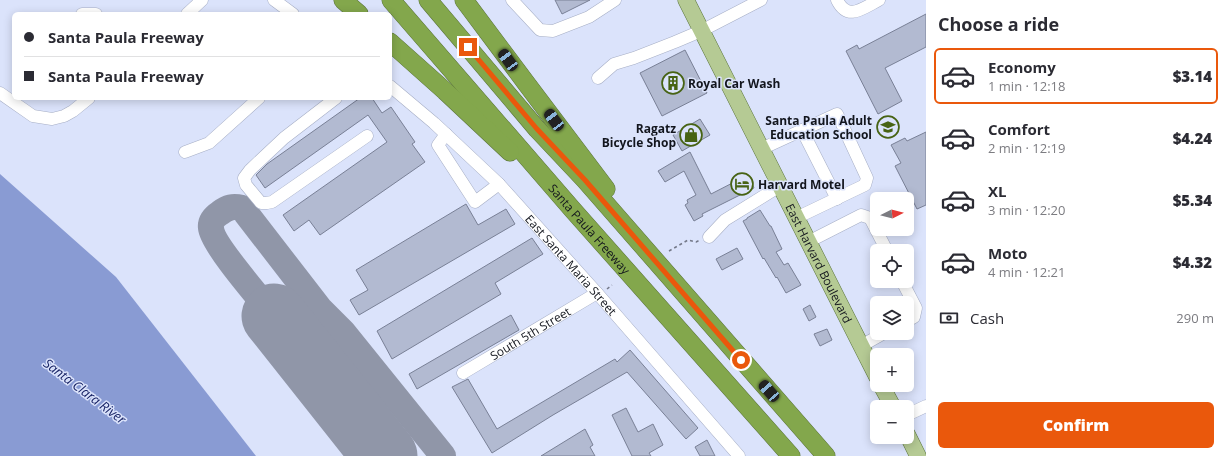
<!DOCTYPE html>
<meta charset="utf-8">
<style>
body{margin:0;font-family:"Open Sans",sans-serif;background:#f2f2f3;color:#2b2b33;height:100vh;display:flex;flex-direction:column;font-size:15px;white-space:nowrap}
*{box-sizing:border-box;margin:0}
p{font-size:13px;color:#7c7c81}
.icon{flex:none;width:22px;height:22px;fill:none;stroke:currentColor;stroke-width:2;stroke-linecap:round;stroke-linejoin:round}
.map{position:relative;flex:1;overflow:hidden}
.side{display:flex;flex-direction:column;background:#fff;width:300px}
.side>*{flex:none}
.banner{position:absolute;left:12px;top:12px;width:380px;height:88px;border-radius:6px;box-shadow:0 2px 10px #0003;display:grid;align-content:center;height:88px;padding:0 12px;background:#fff}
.needle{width:26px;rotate:84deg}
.controls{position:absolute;left:870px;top:192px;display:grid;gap:8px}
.controls a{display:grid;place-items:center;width:44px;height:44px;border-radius:6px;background:#fff;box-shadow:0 2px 10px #0003;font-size:20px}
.end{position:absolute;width:18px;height:18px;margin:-9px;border:5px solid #ea580c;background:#fff;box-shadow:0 0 0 2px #fff}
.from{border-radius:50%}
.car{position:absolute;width:12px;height:24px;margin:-12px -6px;border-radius:5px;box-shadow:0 0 3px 1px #0007;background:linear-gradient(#222 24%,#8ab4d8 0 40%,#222 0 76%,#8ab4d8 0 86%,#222 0)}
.banner b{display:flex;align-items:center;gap:14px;height:38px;font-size:15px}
.banner b+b{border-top:1px solid #e1e1e2}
.banner i{width:10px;height:10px;background:#2b2b33}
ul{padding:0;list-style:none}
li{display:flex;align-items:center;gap:12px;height:56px;margin:0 8px 6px;padding:0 4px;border:2px solid transparent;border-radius:6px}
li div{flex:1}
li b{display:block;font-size:15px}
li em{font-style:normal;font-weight:800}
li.current{border-color:#ea580c}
li>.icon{width:36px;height:36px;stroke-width:1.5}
h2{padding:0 12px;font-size:18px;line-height:48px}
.pay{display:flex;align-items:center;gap:10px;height:44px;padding:0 12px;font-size:15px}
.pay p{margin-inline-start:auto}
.button{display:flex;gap:8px;margin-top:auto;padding:8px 12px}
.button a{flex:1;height:46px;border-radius:6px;background:#ea580c;color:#fff;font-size:16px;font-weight:800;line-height:46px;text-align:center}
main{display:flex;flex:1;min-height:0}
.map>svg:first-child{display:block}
.water{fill:#899bd3}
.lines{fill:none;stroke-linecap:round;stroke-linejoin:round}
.taxiway{stroke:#9096a8;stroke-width:26}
.runway{stroke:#9096a8;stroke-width:65}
.building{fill:#b2bad1;stroke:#798096}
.minor-casing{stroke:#a6aec5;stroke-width:13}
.major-casing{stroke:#5b743c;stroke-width:17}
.highway-casing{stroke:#5b743c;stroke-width:19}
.path{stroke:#747989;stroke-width:1.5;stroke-dasharray:3 3;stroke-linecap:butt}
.minor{stroke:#fff;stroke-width:12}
.major{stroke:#b5ca94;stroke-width:16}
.highway{stroke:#83a74c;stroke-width:18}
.route{stroke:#ea580c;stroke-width:5}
.labels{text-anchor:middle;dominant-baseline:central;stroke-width:3;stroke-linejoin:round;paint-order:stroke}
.poi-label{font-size:12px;font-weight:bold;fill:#12151d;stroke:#dbe3fb;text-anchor:start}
.street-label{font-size:12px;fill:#12151d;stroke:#dbe3fb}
.water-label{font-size:13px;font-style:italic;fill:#182365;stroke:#dbe3fb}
</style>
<main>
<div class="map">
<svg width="926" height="456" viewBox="0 0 926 456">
<rect width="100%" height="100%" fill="#dbe3fb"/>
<path class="water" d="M 0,174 L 116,277 L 256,456 L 0,456 Z"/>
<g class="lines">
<path class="taxiway" d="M 274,316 C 262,301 212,244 211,228 C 210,221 214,217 220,213 C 228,207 233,206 242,208 L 320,309 L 343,332 L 443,456"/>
<path class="runway" d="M 274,316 L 385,456"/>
</g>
<g class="building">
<path d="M 555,0 L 590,0 L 562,14 Z"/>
<path d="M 926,14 L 926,47 L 885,68 L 902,101 L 878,114 L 846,51 L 857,45 L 859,49 Z"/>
<path d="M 685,50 L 707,93 L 662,116 L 640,73 Z"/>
<path d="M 360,98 L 372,98 L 382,113 L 391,107 L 415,142 L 412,144 L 425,162 L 320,235 L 309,220 L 294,231 L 283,215 L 387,142 L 368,115 L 265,188 L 256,175 L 267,164 Z"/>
<path d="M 700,119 L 710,135 L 682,151 L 673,135 Z"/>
<path d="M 926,132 L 926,205 L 917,209 L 895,166 L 901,163 L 891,145 L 905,138 L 907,141 Z"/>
<path d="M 690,152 L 711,194 L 748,175 L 754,188 L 702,214 L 703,216 L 694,221 L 685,205 L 688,203 L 687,200 L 696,195 L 684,171 L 665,182 L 658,171 Z"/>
<path d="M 466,204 L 478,225 L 506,209 L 515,224 L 359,315 L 350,300 L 368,290 L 356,270 Z"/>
<path d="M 760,210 L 770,226 L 771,226 L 782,249 L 776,252 L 784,265 L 788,263 L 801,285 L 786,293 L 777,277 L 776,278 L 764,258 L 763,259 L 743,221 L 747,219 L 747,218 Z"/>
<path d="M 532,238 L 543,254 L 495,283 L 501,294 L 392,359 L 377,331 Z"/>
<path d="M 737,248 L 743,259 L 722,270 L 716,259 Z"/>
<path d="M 810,305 L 816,317 L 809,321 L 803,309 Z"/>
<path d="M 511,315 L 519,330 L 417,389 L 409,374 Z"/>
<path d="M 827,329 L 832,340 L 820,346 L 814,334 Z"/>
<path d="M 630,350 L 698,428 L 686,439 L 627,372 L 553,415 L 492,453 L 452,387 L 468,379 L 497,429 L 615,359 L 617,362 Z"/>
<path d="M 626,408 L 638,432 L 653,424 L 663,445 L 649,453 L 651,456 L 632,456 L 612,415 Z"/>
<path d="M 585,429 L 593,445 L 590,447 L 595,456 L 541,456 Z"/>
<path d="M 707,440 L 715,456 L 700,456 L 695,447 Z"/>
</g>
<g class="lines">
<g class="minor-casing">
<g id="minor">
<path d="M 274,0 L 293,14"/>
<path d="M 512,0 L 540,30 L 553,31 L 589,17 L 615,0"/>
<path d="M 837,0 C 848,22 863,8 879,0"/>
<path d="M 82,14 L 96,14"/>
<path d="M 187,14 L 202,0"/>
<path d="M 598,78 L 614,64 L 634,58 L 675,42 L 701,31 L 761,0"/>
<path id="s1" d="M 390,86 L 434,123 L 499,184 L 597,293 L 739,456"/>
<path d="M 0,93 L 33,116 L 52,119 L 64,116 L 73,111 L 89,98"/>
<path d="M 336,98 L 284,138 L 250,170 L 244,178 L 246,185 L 261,203 L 267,203 L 272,202 L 367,136"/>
<path d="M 802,130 L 837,199"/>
<path d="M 446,134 L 438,145 L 475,202 L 499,184"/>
<path d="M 761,149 L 837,114 L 841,122 L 867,178 L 865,185 L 796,218"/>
<path d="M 185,152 L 209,143 L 259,98"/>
<path d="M 709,237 L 725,220 L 780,186"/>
<path d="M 808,242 L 861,215 L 870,218 L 887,251"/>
<path d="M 902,281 L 916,308 L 914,317 L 907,321"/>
<path d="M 861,346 L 884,333"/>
<path id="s2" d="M 463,373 L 597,293"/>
<path d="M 907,415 L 926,406"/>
</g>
</g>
<g class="major-casing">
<g id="major">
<path id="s3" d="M 686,0 L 877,377"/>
<path d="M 881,385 L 893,407"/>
<path d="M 907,434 L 918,456"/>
</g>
</g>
<g class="highway-casing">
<g id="highway">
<path d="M 343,0 L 359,14"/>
<path id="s4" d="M 391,0 L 572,209 L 791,456"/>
<path d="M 428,0 L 537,129 L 585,180 L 826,456"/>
<path d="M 464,0 L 526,83 L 606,189"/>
<path d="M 390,42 L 445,91 L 510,152"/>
</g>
</g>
<g class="path">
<path d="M 669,251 L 688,240 L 696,242 L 700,240"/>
<path d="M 607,289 L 612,285"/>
</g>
<use href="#minor" class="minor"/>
<use href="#major" class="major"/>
<use href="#highway" class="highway"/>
</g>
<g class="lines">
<path class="route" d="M 468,47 L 537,129 L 585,180 L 741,360"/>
</g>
<defs>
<g id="building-ring" transform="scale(1.15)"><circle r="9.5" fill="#dbe3fb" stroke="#476314" stroke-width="1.5"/><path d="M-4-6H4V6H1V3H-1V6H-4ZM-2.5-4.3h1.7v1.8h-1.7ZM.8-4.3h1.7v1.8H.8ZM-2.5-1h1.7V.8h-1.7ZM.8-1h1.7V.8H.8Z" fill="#476314"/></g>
<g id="school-ring" transform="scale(1.15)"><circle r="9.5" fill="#dbe3fb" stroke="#476314" stroke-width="1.5"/><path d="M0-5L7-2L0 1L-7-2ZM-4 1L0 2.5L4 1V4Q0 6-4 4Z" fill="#476314"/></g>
<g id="shop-ring" transform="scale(1.15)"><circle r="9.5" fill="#dbe3fb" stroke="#476314" stroke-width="1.5"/><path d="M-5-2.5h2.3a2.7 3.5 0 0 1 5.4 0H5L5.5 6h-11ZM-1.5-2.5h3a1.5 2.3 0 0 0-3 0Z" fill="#476314"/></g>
<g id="hotel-ring" transform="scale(1.15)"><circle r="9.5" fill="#dbe3fb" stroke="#476314" stroke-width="1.5"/><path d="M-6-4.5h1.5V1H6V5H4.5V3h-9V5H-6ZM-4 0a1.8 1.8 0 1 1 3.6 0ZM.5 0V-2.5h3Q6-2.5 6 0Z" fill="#476314"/></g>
</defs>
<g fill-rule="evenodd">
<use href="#building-ring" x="673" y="83"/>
<use href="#school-ring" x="888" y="127"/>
<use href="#shop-ring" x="691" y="135"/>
<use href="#hotel-ring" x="742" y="184"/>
</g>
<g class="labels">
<g class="poi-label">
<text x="688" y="83">Royal Car Wash</text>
<text x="872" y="120" text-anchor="end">Santa Paula Adult<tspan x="872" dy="14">Education School</tspan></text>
<text x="676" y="128" text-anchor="end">Ragatz<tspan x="676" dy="14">Bicycle Shop</tspan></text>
<text x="758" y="184">Harvard Motel</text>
</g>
<g class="street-label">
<text stroke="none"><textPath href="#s4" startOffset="303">Santa Paula Freeway</textPath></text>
<text stroke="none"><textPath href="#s3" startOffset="295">East Harvard Boulevard</textPath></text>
<text stroke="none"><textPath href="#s1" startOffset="255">East Santa Maria Street</textPath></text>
<text stroke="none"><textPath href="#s2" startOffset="78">South 5th Street</textPath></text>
</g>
<g class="water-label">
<text transform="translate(85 391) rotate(37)">Santa Clara River</text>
</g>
</g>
</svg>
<div class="controls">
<a><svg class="needle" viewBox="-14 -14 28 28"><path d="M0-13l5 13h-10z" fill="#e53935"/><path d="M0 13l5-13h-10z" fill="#7c7c81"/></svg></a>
<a><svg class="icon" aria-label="locate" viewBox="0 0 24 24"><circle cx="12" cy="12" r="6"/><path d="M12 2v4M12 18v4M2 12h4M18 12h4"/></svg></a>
<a><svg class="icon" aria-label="layers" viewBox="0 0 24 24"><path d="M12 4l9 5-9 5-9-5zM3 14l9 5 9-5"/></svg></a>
<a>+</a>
<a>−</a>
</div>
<i class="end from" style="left:741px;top:360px"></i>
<i class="end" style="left:468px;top:47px"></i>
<i class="car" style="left:508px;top:60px;rotate:324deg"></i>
<i class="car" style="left:554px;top:120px;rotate:323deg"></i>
<i class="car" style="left:769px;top:391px;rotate:319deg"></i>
<div class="banner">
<b><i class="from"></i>Santa Paula Freeway</b>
<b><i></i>Santa Paula Freeway</b>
</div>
</div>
<section class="side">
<h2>Choose a ride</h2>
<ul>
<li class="current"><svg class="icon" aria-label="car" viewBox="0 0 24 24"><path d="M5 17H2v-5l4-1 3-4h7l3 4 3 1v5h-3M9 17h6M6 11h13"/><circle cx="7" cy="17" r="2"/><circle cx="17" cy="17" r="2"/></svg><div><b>Economy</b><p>1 min · 12:18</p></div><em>$3.14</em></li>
<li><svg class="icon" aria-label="car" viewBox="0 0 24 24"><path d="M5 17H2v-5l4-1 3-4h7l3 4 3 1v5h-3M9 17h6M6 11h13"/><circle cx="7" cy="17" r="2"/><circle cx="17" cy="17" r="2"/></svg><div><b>Comfort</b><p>2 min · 12:19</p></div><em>$4.24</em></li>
<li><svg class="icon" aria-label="car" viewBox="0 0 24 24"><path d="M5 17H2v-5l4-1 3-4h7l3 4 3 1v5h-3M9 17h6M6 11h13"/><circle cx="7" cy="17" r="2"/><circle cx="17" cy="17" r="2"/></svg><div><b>XL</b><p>3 min · 12:20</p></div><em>$5.34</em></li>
<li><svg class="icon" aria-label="car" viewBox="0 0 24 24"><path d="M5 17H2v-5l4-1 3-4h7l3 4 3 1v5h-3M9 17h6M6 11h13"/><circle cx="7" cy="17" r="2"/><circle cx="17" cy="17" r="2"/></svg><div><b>Moto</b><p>4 min · 12:21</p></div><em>$4.32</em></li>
</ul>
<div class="pay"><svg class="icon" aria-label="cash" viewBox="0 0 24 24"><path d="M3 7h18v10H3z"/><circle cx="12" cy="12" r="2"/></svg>Cash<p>290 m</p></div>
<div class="button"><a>Confirm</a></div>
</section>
</main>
